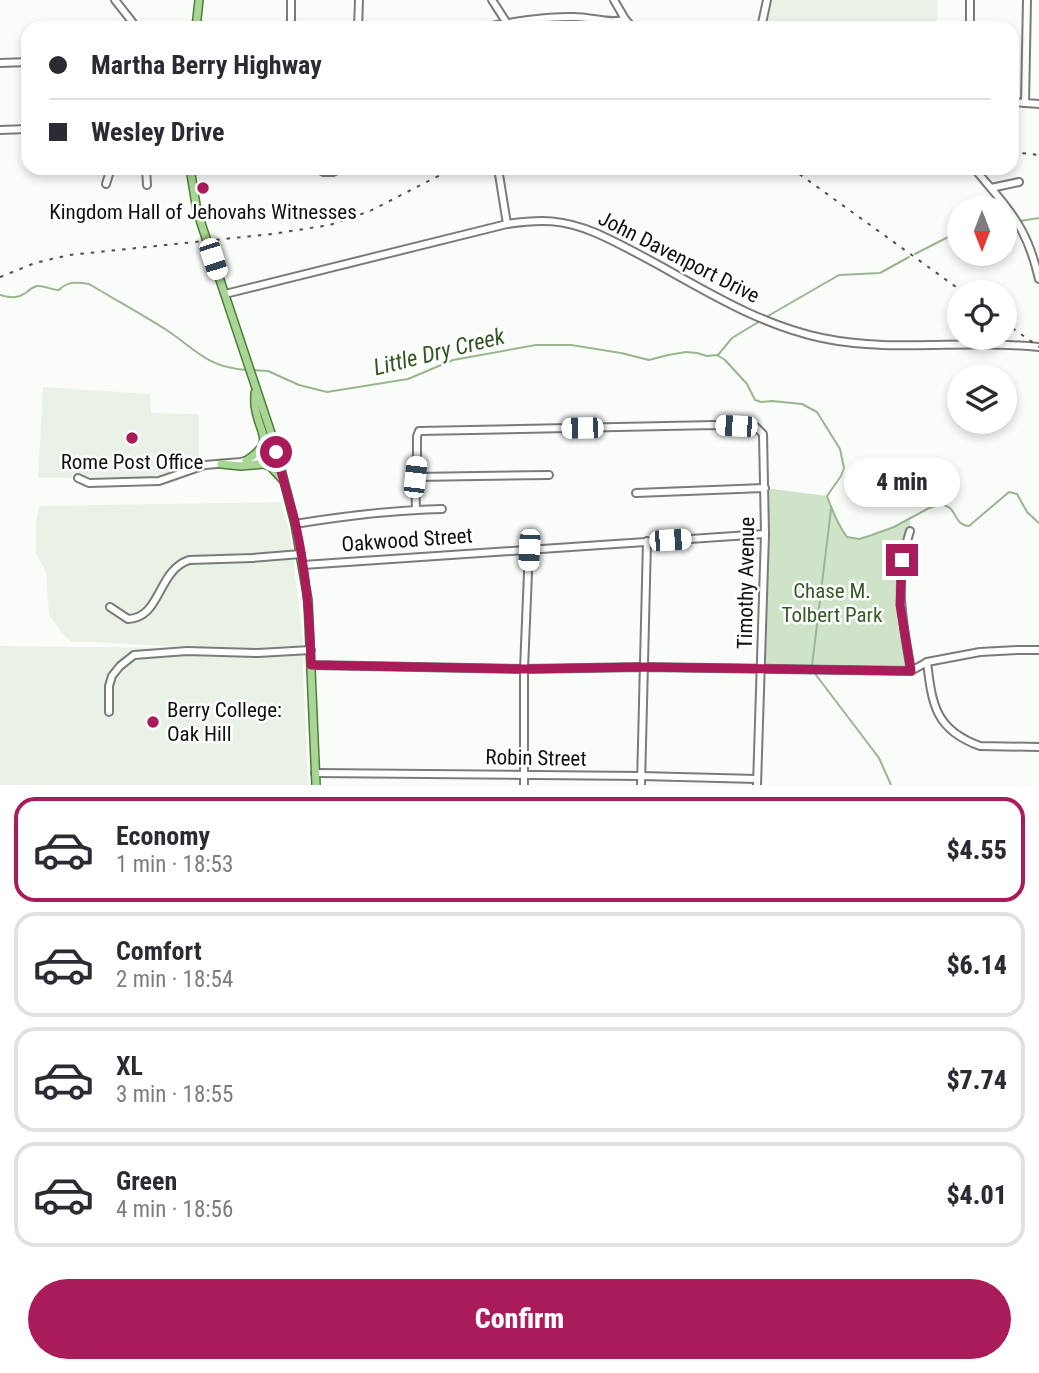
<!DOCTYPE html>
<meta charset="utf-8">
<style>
body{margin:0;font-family:"Roboto Condensed",sans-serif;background:#f2f2f3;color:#2b2b33;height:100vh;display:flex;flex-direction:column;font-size:26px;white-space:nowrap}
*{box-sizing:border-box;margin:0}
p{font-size:23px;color:#7c7c81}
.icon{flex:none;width:38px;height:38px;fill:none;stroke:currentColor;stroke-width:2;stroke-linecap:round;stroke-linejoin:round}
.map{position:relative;height:785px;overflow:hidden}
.details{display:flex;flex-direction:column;background:#fff;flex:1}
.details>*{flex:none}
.top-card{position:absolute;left:21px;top:21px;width:998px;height:154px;border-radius:21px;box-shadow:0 4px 10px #0003;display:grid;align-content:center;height:154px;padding:0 28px;background:#fff}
.needle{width:46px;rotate:180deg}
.fabs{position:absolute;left:947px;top:196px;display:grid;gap:14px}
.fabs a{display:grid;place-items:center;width:70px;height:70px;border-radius:50%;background:#fff;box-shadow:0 4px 10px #0003;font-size:35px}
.end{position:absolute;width:32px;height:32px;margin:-16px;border:9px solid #aa1c59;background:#fff;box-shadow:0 0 0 4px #fff}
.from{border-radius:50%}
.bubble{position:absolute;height:49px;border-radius:24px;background:#fff;box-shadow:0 4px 10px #0003;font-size:23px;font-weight:800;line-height:49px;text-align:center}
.car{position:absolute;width:21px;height:42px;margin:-21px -10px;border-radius:9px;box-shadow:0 0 5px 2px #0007;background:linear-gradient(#fff 24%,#345 0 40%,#fff 0 76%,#345 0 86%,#fff 0)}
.top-card b{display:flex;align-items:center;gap:24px;height:66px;font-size:26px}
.top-card b+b{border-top:2px solid #e1e1e2}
.top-card i{width:18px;height:18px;background:#2b2b33}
ul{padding:12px 0 0;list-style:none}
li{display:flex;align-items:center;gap:21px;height:105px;margin:0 14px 10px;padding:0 14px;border:4px solid #e1e1e2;border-radius:21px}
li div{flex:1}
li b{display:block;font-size:26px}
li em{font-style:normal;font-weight:800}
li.active{border-color:#aa1c59}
li>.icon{width:63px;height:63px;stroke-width:1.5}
.cta{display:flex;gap:14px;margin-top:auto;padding:14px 28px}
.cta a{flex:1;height:80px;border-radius:42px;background:#aa1c59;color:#fff;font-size:28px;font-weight:800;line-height:80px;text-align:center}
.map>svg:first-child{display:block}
.built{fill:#eaf1e7}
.green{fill:#cfe3c9}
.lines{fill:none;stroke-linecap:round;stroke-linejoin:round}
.stream{stroke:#9ab690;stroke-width:2}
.minor-casing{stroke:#7a7c79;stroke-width:10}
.major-casing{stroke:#4d7e39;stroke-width:10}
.minor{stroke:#fff;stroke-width:6}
.major{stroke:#a9d595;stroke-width:7}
.rail{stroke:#4e4f4e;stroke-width:2;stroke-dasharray:3.5 7;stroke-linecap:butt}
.route{stroke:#aa1c59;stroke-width:9}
.poi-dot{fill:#aa1c59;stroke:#fff;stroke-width:2.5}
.labels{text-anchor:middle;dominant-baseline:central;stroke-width:5;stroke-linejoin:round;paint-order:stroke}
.poi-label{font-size:21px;fill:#0f100f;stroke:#fff}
.street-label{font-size:21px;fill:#0f100f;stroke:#fff}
.park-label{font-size:21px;fill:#345a24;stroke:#fff}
.water-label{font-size:23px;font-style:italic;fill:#315721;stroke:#fff}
</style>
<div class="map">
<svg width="1039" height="785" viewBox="0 0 1039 785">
<rect width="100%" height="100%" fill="#fafcf9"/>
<g class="built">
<path d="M 770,0 L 937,0 L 937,28 L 764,28 Z"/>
<path d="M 43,387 L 150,394 L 151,413 L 199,414 L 199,460 L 165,475 L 150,477 L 38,478 Z"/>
<path d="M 281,502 L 290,534 L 304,648 L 303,671 L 308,785 L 0,785 L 0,646 L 198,648 L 91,642 L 71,642 L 61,632 L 49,615 L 46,572 L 36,553 L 36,523 L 39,506 Z"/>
</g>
<path class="green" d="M 765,488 L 827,496 C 832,510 838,525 847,537 L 859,539 L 894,527 L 910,517 L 910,531 L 904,547 L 900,605 L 911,671 L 762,669 Z"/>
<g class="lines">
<g class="stream">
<path d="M 1020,221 L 1039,218"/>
<path d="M 1004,225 L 1009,224"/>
<path d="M 915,254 L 950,236 L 959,234"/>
<path d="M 0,295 C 11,298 17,299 27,292 C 29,290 33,287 37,286 C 44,285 51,290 59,290 C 67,281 78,282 89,284 C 114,299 140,313 165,329 C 196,349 205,367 247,370"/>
<path d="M 768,316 L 839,275 L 880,273 L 909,257"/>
<path d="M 718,355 L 732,338 L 760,321"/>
<path d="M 252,370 L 268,371 L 299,385 L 327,392 L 408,379 L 453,360 L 536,345 L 571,345 L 621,353 L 649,360 L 668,355 L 686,352 L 697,353 L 707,356 L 717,355 L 725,360 L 747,384 L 755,400 L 761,402 L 772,401 L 802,404 L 817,412 L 840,449 L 844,468 L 841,476 L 827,496 C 832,510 838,525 847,537 L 859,539 L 869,536 L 894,527 L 929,508 L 942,504 C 944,505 949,507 951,509 C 957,516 957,525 969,526 L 1009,492 L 1017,494 L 1027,512 L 1039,523"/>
<path d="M 812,666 L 831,509"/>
<path d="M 813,671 L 879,758 L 891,785"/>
</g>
<g class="minor-casing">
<g id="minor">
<path d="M 115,0 L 137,28"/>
<path d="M 492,0 L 510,28"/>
<path d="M 614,0 L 625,19 L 633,28"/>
<path d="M 291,28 L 291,0"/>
<path d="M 358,28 L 359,0"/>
<path d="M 481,28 C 512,22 544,16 576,17 C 590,17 614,25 625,19"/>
<path d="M 761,28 L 767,0"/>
<path d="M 970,28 L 970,0"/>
<path d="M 0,63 L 28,62"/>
<path d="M 1012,102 L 1039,104"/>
<path d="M 1025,103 L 1027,0"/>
<path d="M 0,130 L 28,129"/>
<path d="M 146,168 L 147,185"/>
<path d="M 498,168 L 507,224"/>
<path d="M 974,168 C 990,188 1010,208 1022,231 C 1030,246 1035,262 1039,279"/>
<path d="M 323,172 L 333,172 L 341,168"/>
<path d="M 106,184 L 111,168"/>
<path d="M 991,188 L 1019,182"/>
<path d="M 225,294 L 507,224 C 541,219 563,219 596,233 C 671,266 740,321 822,338 C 893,353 967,339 1039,347"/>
<path d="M 415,477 L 549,475"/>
<path d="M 78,478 L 89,483 L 159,481 L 205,465 L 241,462 L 276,452"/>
<path d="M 636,493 L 765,488"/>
<path d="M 416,509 L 415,477 L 417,454 L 417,436 L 419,431 L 715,425 L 756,427 L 763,434 L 765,534 L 757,785"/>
<path d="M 295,524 C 344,516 392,510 442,509"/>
<path d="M 910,531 C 893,580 903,622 911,671"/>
<path d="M 303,565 L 765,534"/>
<path d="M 110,607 L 128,619 C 161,618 157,571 189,560 L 252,558 L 301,554"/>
<path d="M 927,662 C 932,704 935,730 980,746 L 1039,747"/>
<path d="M 311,665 L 524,669 L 643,667 L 911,671 L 927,662 L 980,652 L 1017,650 L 1039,650"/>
<path d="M 109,712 L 109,686 L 112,676 L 120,666 L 134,655 L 187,651 L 258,653 L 311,650"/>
<path d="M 315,773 L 641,776 L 757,779"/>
<path d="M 524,785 L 524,669 L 529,549"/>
<path d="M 641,785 L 647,541"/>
</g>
</g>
<g class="major-casing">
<g id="major">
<path d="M 196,28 L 199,0"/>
<path d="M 190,168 L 197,211 L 274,442 L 295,524 L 308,600 L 316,785"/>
<path d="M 246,461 C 275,441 261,437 256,411 C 254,405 255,399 255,393"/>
<path d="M 221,464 L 241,466 L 264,464 L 271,467 L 283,480"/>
</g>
</g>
<use href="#minor" class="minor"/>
<use href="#major" class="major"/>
<g class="rail">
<path d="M 1012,152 L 1039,155"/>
<path d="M 791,168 L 963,292"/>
<path d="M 0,277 L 35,263 L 69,255 L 272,234 L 330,225 L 370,211 L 454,168"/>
<path d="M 1004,322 L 1039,347"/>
</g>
</g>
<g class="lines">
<path class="route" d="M 276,452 C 282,477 290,501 296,526 C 306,572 310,618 311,665 L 524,669 L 643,667 L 911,671 L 900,605 L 902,560"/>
</g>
<g class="poi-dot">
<circle cx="203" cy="188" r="7"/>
<circle cx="132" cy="438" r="7"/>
<circle cx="153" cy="722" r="7"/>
</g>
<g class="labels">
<g class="poi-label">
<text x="203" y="212">Kingdom Hall of Jehovahs Witnesses</text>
<text x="132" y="462">Rome Post Office</text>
<text x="167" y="710" text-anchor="start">Berry College:<tspan x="167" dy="24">Oak Hill</tspan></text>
</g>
<g class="street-label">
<text transform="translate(679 257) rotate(27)">John Davenport Drive</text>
<text transform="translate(407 540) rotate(-4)">Oakwood Street</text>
<text transform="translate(746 583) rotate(-89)">Timothy Avenue</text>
<text transform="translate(536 758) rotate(1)">Robin Street</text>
</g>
<g class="park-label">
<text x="832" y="591">Chase M.<tspan x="832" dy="24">Tolbert Park</tspan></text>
</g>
<g class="water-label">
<text transform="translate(439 352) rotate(-14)">Little Dry Creek</text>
</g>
</g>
</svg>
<div class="fabs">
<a><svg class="needle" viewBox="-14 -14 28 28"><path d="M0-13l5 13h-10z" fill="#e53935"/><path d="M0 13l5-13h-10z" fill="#7c7c81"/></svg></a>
<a><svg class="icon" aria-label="locate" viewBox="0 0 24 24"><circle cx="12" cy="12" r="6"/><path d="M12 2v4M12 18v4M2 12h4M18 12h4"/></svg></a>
<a><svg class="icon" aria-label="layers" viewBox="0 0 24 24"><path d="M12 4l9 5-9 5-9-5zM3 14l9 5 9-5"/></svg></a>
</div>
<i class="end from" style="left:276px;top:452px"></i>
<i class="end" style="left:902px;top:560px"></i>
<div class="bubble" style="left:844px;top:458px;width:116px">4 min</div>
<i class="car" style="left:213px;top:259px;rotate:162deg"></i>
<i class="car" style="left:736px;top:426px;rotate:273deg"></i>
<i class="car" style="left:582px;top:428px;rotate:269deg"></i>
<i class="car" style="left:415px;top:477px;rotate:6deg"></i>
<i class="car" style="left:670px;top:540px;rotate:86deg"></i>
<i class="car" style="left:529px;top:550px;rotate:183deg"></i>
<div class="top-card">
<b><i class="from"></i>Martha Berry Highway</b>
<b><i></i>Wesley Drive</b>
</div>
</div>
<section class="details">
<ul>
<li class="active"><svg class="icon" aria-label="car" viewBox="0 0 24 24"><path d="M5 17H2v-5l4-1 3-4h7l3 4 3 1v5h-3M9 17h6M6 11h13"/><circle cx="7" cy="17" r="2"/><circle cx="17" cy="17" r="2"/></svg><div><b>Economy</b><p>1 min · 18:53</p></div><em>$4.55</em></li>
<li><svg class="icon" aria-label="car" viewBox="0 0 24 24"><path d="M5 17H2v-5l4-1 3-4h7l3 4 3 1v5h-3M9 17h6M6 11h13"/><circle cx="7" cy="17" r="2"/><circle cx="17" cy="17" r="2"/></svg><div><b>Comfort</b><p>2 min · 18:54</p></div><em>$6.14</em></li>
<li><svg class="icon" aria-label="car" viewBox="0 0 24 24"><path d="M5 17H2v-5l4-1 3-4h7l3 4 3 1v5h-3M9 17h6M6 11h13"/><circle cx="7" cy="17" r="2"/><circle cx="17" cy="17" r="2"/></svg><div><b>XL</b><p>3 min · 18:55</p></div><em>$7.74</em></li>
<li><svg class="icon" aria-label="car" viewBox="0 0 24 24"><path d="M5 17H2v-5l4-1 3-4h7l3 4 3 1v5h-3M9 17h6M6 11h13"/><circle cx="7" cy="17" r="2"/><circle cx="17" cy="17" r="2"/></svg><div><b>Green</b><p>4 min · 18:56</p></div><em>$4.01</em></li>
</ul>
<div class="cta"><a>Confirm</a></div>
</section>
